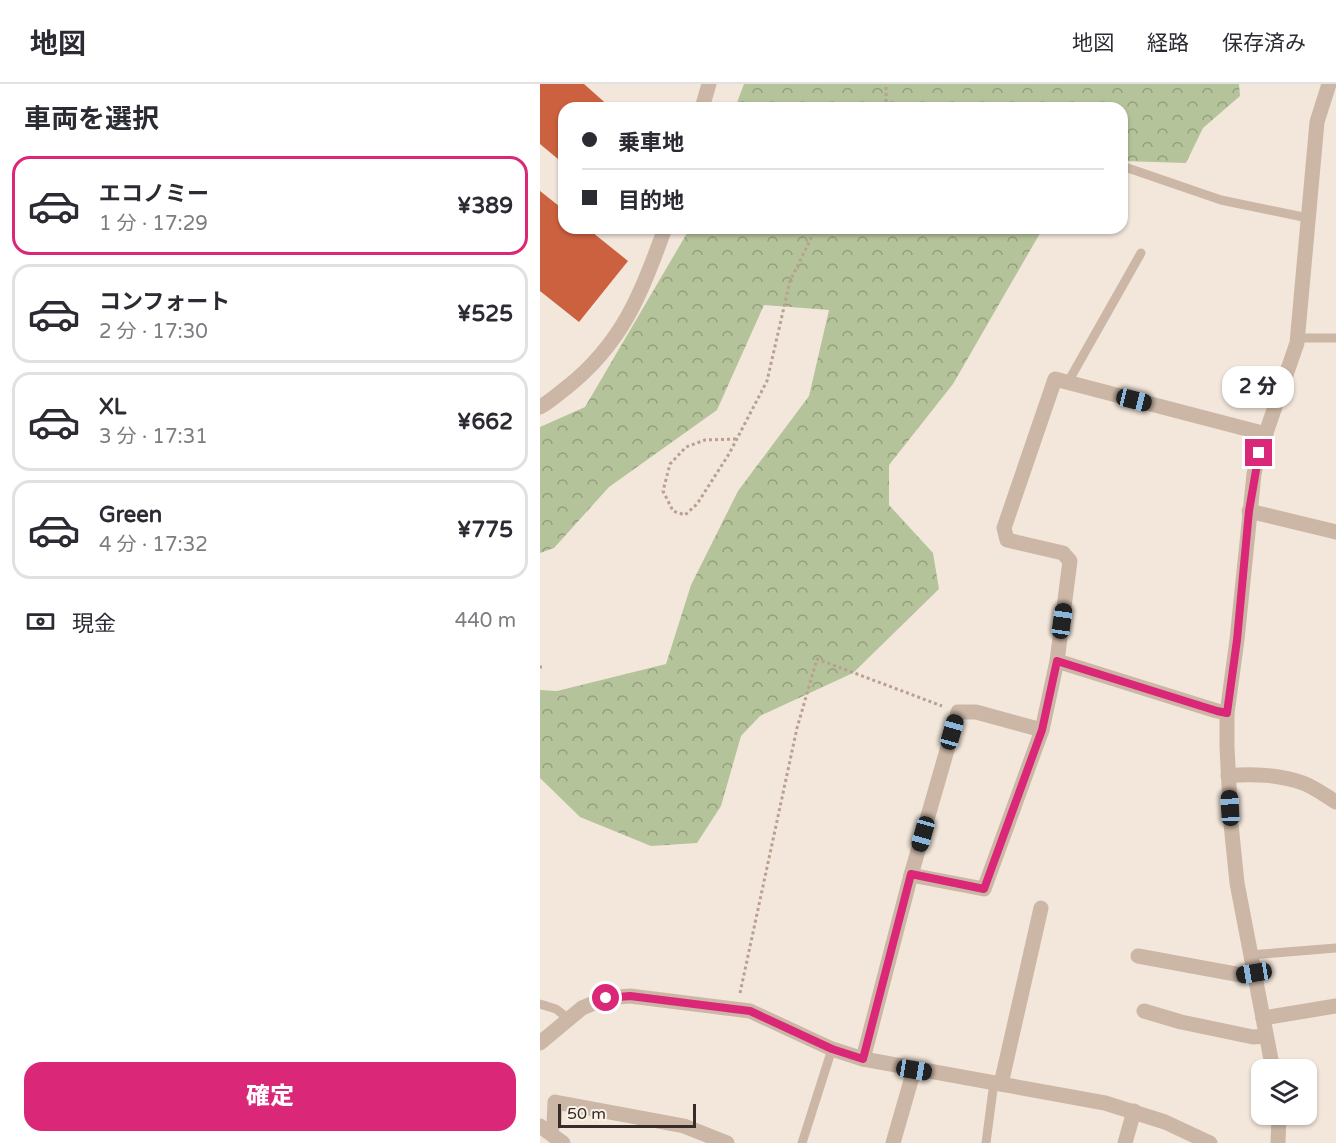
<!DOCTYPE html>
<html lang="ja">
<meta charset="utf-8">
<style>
body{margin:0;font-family:"Varela Round","Noto Sans JP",sans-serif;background:#f2f2f3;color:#2b2b33;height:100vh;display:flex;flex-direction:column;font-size:22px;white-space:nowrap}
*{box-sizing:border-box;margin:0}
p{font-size:20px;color:#7c7c81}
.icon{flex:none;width:33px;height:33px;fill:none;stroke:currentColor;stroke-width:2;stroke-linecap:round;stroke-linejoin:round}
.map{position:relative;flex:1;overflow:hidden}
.sheet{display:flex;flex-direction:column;background:#fff;width:540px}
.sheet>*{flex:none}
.hud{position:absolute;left:18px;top:18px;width:570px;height:132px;border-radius:18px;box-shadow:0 2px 4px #0004;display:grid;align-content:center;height:132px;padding:0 24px;background:#fff}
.fabs{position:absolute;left:711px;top:975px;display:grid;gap:12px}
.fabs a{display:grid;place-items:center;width:66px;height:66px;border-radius:12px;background:#fff;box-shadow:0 2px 4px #0004;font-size:30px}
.scale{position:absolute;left:18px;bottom:15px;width:138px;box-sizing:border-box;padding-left:6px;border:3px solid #372c27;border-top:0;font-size:16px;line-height:21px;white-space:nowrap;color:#372c27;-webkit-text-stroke:4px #faf1e7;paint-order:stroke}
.end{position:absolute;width:27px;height:27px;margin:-14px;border:8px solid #db2777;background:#fff;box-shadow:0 0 0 3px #fff}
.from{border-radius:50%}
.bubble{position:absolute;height:42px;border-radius:18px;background:#fff;box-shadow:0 2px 4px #0004;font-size:20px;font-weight:800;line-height:42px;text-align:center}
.car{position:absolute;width:18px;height:36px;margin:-18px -9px;border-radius:8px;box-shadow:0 0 4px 2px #0007;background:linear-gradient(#222 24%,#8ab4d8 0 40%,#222 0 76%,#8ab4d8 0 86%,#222 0)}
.hud b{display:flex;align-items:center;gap:21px;height:57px;font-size:22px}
.hud b+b{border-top:2px solid #e1e1e2}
.hud i{width:15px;height:15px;background:#2b2b33}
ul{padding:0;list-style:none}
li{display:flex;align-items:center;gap:18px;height:99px;margin:0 12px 9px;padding:0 12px;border:3px solid #e1e1e2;border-radius:18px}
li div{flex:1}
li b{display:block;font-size:22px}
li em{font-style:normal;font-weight:800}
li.current{border-color:#db2777}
li>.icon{width:54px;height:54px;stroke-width:1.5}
h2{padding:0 24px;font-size:27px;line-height:72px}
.pay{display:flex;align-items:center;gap:15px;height:66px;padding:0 24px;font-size:22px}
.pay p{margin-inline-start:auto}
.action{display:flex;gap:12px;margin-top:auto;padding:12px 24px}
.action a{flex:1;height:69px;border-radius:18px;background:#db2777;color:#fff;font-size:24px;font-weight:800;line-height:69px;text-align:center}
header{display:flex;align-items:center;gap:36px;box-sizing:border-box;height:84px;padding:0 30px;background:#fff;border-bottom:2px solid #e1e1e2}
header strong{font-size:28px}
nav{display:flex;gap:33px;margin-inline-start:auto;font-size:21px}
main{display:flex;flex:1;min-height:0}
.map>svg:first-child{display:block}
.forest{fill:url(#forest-crowns)}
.building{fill:#cc613f}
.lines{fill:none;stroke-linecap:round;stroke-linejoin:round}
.path{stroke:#b8a190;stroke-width:3;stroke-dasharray:3 3;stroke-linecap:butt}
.service{stroke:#ccb7a6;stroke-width:9}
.minor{stroke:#ccb7a6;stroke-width:15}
.tertiary{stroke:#ccb7a6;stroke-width:15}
.route{stroke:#db2777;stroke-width:8}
</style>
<header>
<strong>地図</strong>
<nav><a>地図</a><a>経路</a><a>保存済み</a></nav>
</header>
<main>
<section class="sheet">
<h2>車両を選択</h2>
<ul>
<li class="current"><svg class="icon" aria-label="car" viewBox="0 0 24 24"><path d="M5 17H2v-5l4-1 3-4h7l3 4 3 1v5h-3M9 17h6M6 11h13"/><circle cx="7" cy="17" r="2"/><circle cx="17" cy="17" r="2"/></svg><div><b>エコノミー</b><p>1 分 · 17:29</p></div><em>¥389</em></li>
<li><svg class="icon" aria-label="car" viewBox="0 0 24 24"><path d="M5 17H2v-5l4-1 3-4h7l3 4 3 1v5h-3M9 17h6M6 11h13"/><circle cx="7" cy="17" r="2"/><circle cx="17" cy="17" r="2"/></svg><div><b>コンフォート</b><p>2 分 · 17:30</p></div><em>¥525</em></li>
<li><svg class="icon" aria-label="car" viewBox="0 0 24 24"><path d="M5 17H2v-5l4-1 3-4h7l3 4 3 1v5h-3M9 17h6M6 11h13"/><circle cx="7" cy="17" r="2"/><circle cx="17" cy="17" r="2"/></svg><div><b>XL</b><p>3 分 · 17:31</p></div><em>¥662</em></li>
<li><svg class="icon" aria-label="car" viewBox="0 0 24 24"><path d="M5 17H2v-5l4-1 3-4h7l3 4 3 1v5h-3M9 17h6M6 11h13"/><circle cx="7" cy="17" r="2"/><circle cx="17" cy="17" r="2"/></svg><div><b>Green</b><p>4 分 · 17:32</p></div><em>¥775</em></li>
</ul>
<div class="pay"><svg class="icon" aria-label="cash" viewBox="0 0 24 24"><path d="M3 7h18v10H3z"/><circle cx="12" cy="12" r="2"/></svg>現金<p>440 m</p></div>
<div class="action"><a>確定</a></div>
</section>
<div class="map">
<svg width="796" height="1059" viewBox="0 0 796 1059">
<defs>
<pattern id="forest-crowns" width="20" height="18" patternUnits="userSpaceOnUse" patternTransform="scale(1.5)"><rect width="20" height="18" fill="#b5c39a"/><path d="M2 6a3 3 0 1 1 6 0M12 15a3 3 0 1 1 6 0" fill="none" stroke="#949f7e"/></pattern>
</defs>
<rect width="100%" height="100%" fill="#f3e7db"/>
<g class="forest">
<path d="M 204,0 L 699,0 L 700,12 L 663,44 L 646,79 L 582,77 L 582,24 L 195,24 Z"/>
<path d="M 150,144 L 503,144 L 413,300 L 349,381 L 349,421 L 393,469 L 399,505 L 313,589 L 220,632 L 201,652 L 181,722 L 157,759 L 111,762 L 40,733 L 0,694 L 0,606 L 17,607 L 126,580 L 151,501 L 198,407 L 269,312 L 289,226 L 224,221 L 177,326 L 69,403 L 14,464 L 0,469 L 0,343 L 45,323 Z"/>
</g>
<g class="building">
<path d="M 0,0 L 44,0 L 71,24 L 24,24 L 24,80 L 0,60 Z"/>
<path d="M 0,107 L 24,126 L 24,144 L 47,144 L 88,177 L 39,238 L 0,207 Z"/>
</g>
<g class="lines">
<g class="path">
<path d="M 346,24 L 346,0"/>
<path d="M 196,355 L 165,356 L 146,363 L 130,380 L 123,407 L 133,427 L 145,431 L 157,420 L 189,370 L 227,297 L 250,197 L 276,144"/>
<path d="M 0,583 L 2,583"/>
<path d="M 200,909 L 257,644 L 277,575 L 402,622"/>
</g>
<g class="service">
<path d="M 582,82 L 681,116 L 768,134"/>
<path d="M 758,254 L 796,254"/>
<path d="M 528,298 L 601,169"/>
<path d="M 710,871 L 796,864"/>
<path d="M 0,920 L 16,925 L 29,935"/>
<path d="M 262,1059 L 292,965"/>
<path d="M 446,1059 L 454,998"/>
</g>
<g class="minor">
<path d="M 709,427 L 796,448"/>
<path d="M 517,577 L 677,627 L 687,629"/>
<path d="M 688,692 C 711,689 741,691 763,699 C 774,703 786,712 796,718"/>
<path d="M 371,791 L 444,805 L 502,646"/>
<path d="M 598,872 L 701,891 L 714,889"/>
<path d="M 604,927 L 641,938 L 713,953 L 726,952"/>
<path d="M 723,934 L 796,922"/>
<path d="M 0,959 L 42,924 L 66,914 L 90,912 L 210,927 L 292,965 L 323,975 L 565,1019 L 625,1038 L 670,1059"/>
<path d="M 323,975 L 371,791 L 418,628 L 436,628 L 502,646 L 517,577 L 530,477 L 523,469 L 467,456 L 464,444 L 515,295 L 726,350"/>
<path d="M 733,986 L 697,799 L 691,740 L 687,663 L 687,629 L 697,556 L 714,390 L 719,369 L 757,259 L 777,38 L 789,0"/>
<path d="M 461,1000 L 501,824"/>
<path d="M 9,1048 L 14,1039 L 15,1018 L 144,1042 L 187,1059"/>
<path d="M 353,1059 L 374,986"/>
<path d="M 585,1059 L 594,1027"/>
<path d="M 738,1059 L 739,1030"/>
</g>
<g class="tertiary">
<path d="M 162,24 L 169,0"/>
<path d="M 0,323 C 9,318 18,310 26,304 C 82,260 102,209 125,144"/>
<path d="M 0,1042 L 23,1059"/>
</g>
</g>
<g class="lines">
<path class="route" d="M 66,914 L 90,912 L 210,927 L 292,965 L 323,975 L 371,790 L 444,805 L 502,646 L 517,577 L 677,627 L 687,629 L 697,556 L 709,427 L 719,369"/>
</g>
</svg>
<div class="fabs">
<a><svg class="icon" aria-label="layers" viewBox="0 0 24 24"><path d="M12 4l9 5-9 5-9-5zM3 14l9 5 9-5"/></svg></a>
</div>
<div class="scale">50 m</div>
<i class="end from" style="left:66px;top:914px"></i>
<i class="end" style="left:719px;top:369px"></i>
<div class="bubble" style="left:682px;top:282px;width:72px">2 分</div>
<i class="car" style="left:594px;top:316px;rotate:104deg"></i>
<i class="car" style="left:522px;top:537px;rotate:8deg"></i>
<i class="car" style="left:412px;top:648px;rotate:16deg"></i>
<i class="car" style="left:690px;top:724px;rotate:357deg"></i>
<i class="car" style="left:383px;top:750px;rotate:196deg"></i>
<i class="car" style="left:714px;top:889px;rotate:261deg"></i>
<i class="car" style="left:374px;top:986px;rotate:99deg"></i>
<div class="hud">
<b><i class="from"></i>乗車地</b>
<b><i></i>目的地</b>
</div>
</div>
</main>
